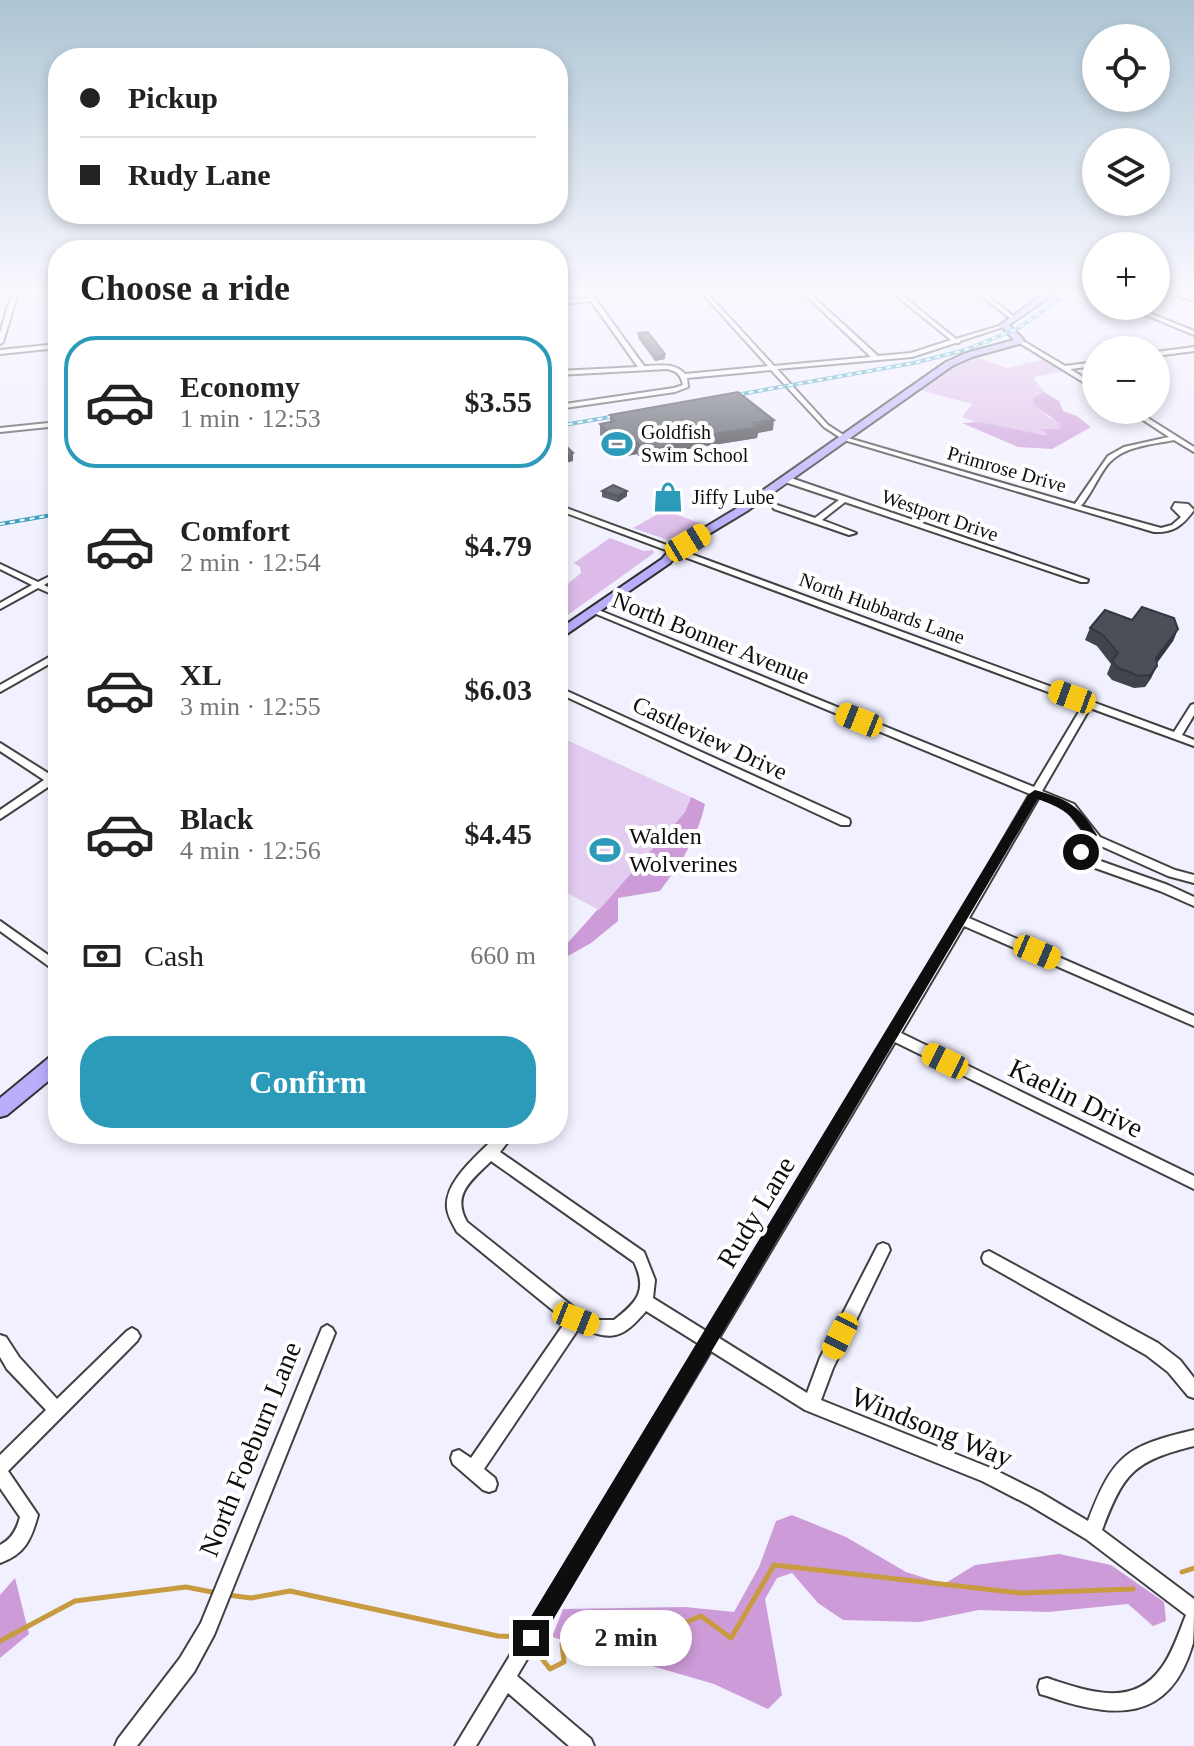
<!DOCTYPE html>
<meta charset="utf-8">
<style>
body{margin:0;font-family:Georgia,serif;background:#f2f2f2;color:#222;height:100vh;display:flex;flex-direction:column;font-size:30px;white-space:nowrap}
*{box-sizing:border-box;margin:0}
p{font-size:26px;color:#767676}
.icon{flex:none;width:44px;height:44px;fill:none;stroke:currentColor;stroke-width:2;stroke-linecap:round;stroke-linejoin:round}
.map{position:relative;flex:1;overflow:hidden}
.sheet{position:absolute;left:48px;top:240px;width:520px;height:904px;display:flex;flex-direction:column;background:#fff;border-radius:32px;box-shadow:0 4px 12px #0003}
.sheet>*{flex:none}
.hud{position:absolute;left:48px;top:48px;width:520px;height:176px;border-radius:32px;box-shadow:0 4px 12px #0003;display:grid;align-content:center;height:176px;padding:0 32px;background:#fff}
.buttons{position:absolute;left:1082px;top:24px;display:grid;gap:16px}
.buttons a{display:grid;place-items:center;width:88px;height:88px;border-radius:50%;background:#fff;box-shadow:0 4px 12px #0003;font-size:40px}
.end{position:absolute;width:36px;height:36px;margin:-18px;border:10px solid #0e0e0e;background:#fff;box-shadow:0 0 0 4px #fff}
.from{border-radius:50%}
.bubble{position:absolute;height:56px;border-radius:28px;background:#fff;box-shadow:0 4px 12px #0003;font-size:26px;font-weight:800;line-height:56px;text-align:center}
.car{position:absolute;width:24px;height:48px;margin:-24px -12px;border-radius:10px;box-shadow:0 0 6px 2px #0007;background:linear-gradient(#f5c518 24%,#345 0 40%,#f5c518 0 76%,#345 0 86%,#f5c518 0)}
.hud b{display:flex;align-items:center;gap:28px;height:76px;font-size:30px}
.hud b+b{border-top:2px solid #e0e0e0}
.hud i{width:20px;height:20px;background:#222}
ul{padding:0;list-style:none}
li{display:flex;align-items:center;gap:24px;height:132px;margin:0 16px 12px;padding:0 16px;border:4px solid transparent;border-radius:32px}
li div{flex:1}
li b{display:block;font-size:30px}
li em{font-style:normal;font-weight:800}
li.on{border-color:#2c9ab9}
li>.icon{width:72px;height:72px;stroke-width:1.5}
h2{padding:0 32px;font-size:36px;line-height:96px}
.pay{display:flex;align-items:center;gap:20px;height:88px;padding:0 32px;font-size:30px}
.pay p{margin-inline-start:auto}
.primary-button{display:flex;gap:16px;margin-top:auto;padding:16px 32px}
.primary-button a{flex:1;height:92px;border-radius:32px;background:#2c9ab9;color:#fff;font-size:32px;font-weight:800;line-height:92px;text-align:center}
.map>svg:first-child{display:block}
.green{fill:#dcbbe8}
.forest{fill:#cd9bd8}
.pitch{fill:#e2ccef}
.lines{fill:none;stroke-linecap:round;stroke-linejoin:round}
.stream{stroke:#c89b41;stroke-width:5}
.minor-casing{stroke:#414141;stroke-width:4}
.secondary-casing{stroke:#303030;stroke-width:4}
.minor{fill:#fff;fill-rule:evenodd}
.secondary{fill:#baaefb;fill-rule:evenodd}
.rail-casing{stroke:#2c9ab9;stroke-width:4}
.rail{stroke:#fff;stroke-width:2;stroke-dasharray:5;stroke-linecap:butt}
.wall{fill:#40444b}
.shaded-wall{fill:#34373d}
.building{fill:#4b4f57;stroke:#34373d;stroke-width:2}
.route{fill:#0e0e0e}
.labels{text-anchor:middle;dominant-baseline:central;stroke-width:8;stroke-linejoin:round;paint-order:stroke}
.far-poi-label{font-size:20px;fill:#0e0e0e;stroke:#fff;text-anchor:start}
.far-street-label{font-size:20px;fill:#0e0e0e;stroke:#fff}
.street-label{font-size:24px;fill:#0e0e0e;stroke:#fff}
.poi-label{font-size:24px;fill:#0e0e0e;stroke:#fff;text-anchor:start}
.near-street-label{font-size:28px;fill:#0e0e0e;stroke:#fff}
</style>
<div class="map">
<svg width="1194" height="1746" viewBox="0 0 1194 1746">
<rect width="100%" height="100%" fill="#f1f0fe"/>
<g class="green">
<path d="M 974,356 L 1007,368 L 1045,359 L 1066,371 L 1033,377 L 1044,392 L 1033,398 L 1048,417 L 1061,423 L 1061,429 L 1042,429 L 1047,434 C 1037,436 969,422 962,417 L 972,404 L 919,390 L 951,366 Z"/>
<path d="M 665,510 L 699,523 L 668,540 L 633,528 Z"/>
<path d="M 610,538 L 644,551 L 653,550 L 654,553 L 558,622 L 558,592 L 581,573 L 580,567 L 574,563 Z"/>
</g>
<g class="forest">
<path d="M 1044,392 L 1059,401 L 1063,411 L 1077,416 L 1091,427 L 1052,449 L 1018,447 L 962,423 L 977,422 L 1045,435 L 1047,434 L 1041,429 L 1060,429 L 1061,424 L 1034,405 L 1033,398 Z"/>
<path d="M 691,797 L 705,804 C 697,839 681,863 660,891 L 618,898 L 618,921 L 591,943 L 568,956 L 565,946 L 685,812 Z"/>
<path d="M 792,1515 L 846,1537 L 906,1572 L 944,1584 L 975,1565 L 1059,1554 L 1111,1565 L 1164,1602 L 1166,1621 L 1153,1626 L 1128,1604 L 1048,1612 L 979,1610 L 920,1622 L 843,1620 L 818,1603 L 792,1573 L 777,1578 L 765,1599 L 782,1695 L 768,1709 L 714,1684 L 552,1637 L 563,1609 L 685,1607 L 734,1612 L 759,1567 L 776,1521 Z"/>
<path d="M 15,1578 L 29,1634 L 0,1658 L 0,1595 Z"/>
</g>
<path class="pitch" d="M 558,736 L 691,797 L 685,812 L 599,910 L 558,888 Z"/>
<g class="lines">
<g class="stream">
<path d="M 1182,1572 L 1194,1568"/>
<path d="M 228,1595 L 251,1598 L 290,1591 L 498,1636 L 522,1637"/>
<path d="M 0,1641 L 75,1601 L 186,1587 L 217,1593"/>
<path d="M 536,1651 L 550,1669 L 564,1662 L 562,1644 L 586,1621 L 643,1613 L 669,1629 L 701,1616 L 731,1638 L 774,1565 L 1021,1593 L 1133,1589"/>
</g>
<g class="minor-casing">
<g id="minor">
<path d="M 12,293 L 18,293 L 3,342 L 0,344 L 0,333 Z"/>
<path d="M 586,293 L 591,293 L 644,366 C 659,366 674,362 685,374 L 768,366 L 702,293 L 707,293 L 774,366 L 871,357 L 803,293 L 809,293 L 878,356 L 911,353 L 951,340 L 893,293 L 899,293 L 956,339 L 1006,324 L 1006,326 L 960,341 L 959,343 L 955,343 L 912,357 L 777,369 L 828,425 L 848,438 L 1075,504 L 1108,456 L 1124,447 L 1169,437 L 1128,410 L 1135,410 L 1194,447 L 1194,452 L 1174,440 C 1150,445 1120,446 1105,468 C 1096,481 1091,494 1081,506 L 1161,528 L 1172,525 L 1181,517 L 1172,508 L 1175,503 L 1188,504 L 1194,510 C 1183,525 1174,533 1154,532 L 844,440 L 824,427 L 771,370 L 687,378 L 688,387 L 675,392 L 558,409 L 558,405 L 674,388 L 683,385 C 681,375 677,371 667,369 L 558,375 L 558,371 L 638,367 L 591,301 L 558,304 L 558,300 L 589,298 Z"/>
<path d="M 978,293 L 984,293 L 1017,319 L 1012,320 Z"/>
<path d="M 1166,293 L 1176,293 L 1194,297 L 1194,301 Z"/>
<path d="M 1124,306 L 1132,306 L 1194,331 L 1194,335 Z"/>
<path d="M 1020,339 L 1065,366 L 1096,362 L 1096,366 L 1070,369 L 1096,385 L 1096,390 L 1018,342 L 1017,341 Z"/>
<path d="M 58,344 L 58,348 L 0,354 L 0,350 Z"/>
<path d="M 1194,347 L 1194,351 L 1156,356 L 1156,352 Z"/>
<path d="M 58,422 L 58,426 L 0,432 L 0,428 Z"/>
<path d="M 782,477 L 788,477 L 1088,580 L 1087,582 L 1081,582 L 845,502 L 822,520 L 856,533 L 849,535 L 774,509 L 773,507 L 777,505 L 815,518 L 839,500 L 782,481 Z"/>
<path d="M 558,505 L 1174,732 L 1191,705 L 1194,704 L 1194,715 L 1182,735 L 1194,740 L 1194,746 L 1090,708 L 1042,791 L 1074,804 L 1100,837 L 1175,870 L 1194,875 L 1194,883 L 1168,876 L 1092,842 L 1087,852 L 1092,858 L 1168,885 L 1194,897 L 1194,906 L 1160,891 L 1084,864 L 1076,852 L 1086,834 L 1066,808 L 1039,797 L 969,918 L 1194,1016 L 1194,1026 L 964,926 L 901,1033 L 1194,1176 L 1194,1189 L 895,1042 L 719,1338 L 807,1393 L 820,1358 L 878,1245 L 883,1243 L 888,1245 L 890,1250 L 833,1368 L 821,1400 L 993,1469 L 1041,1493 L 1088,1521 C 1113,1455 1126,1446 1194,1430 L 1194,1446 C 1134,1461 1124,1472 1102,1530 L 1194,1599 C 1194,1612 1194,1630 1193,1643 C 1170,1724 1113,1719 1047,1696 L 1040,1694 L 1038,1687 L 1040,1680 L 1047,1678 C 1087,1691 1133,1709 1162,1667 C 1173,1652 1179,1632 1186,1615 L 1086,1539 L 1029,1505 L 982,1481 L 805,1410 L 711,1351 L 517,1676 L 591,1739 L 594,1746 L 569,1746 L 508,1693 L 476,1746 L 455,1746 L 699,1344 L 646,1311 C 622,1339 613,1341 579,1328 L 484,1469 L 495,1478 L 497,1484 L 495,1490 L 489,1492 L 483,1490 L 453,1464 L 451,1458 L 453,1452 L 459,1450 L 471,1458 L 566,1321 L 457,1232 C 453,1224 448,1217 447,1208 C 444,1180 481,1153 498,1134 L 514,1134 L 500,1152 L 644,1252 L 655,1280 L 653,1298 L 706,1331 L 958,917 L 1030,794 L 589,611 L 590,609 L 596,609 L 1034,787 L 1083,705 L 558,510 ZM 491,1161 L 634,1262 C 648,1291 637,1302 614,1320 L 599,1320 L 581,1313 L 467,1222 C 451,1194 472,1180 491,1161 Z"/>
<path d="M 0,564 L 38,582 L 58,572 L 58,577 L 44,585 L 58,592 L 58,597 L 38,588 L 0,609 L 0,603 L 32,585 L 0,569 Z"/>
<path d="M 58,652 L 58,659 L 0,692 L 0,685 Z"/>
<path d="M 558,687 L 849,819 L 850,822 L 849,825 L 841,825 L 558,693 Z"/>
<path d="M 0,743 L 51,775 L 58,772 L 58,786 L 51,785 L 0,819 L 0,810 L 44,780 L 0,751 Z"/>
<path d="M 0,921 L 58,962 L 58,973 L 0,931 Z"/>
<path d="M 989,1251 L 1158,1343 L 1180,1360 L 1194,1378 L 1194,1398 L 1188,1396 L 1168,1372 L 1146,1355 L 984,1263 L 982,1258 L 984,1253 Z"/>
<path d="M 327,1325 L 332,1328 L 335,1333 L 214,1635 L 194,1672 L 137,1746 L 115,1746 L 118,1739 L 180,1658 L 201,1623 L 322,1328 Z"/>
<path d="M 132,1328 L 137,1331 L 140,1336 L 137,1341 L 8,1471 L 38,1515 C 31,1540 25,1554 0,1563 L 0,1545 C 12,1539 17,1529 20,1517 L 0,1488 L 0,1455 L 46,1410 L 7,1369 L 0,1357 L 0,1335 L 6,1337 L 19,1357 L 57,1399 L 127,1331 Z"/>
</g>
</g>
<g class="secondary-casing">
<g id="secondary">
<path d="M 1045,293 L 1055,293 L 1009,325 L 1023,339 L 1023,343 L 972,357 L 952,366 L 747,511 L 679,552 L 670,563 L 558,640 L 558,630 L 662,559 L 671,548 L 739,507 L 946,362 L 966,353 L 1014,340 L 1000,325 Z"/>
<path d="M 58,1054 L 58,1073 L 7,1115 L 0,1117 L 0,1098 L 51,1056 Z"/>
</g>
</g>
<use href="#minor" class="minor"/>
<use href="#secondary" class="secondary"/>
<g class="rail-casing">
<g id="rail">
<path d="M 719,398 L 914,363 L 965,350 L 1017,329 L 1068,293"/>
<path d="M 558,426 L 633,413"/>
<path d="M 0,524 L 58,514"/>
</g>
</g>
<use href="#rail" class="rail"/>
</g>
<g class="wall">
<path d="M 638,333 L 665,354 L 665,359 L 655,361 L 638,338 Z"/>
<path d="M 610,415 L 773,430 L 758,433 L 757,438 L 688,449 L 668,458 L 651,461 L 645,455 L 642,460 L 637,454 L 621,457 L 600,435 L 600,424 L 610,422 Z"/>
<path d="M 602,491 L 627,496 L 618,502 L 602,497 Z"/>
<path d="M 1132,620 L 1178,629 L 1173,641 L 1157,663 L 1157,666 L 1151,678 L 1145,687 L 1134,688 L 1112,680 L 1107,674 L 1111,664 L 1097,646 L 1085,640 L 1090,628 Z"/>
</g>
<g class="shaded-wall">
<path d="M 665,354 L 665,359 L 655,361 L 655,356 Z"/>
<path d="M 774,420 L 773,430 L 758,433 L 757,438 L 688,449 L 668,458 L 651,461 L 651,450 L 689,438 Z"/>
<path d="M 637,443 L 637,454 L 621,457 L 621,446 Z"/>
<path d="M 645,444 L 645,455 L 642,460 L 642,449 Z"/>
<path d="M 573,453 L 573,461 L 558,465 L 558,456 Z"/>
<path d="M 627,491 L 627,496 L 618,502 L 618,496 Z"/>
<path d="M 1178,629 L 1173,641 L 1151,671 L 1156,658 Z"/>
<path d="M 1157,666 L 1151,678 L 1145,687 L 1150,675 Z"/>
</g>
<g class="building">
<path d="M 648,332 L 665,354 L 655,356 L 638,333 Z"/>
<path d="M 738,392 L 774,420 L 754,423 L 759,427 L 689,438 L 669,447 L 651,450 L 645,444 L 642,449 L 637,443 L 621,446 L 600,424 L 615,421 L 610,415 Z"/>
<path d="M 565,445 L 573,453 L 558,456 L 558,447 Z"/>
<path d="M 613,485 L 627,491 L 618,496 L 602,491 Z"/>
<path d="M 1142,607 L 1174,618 L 1178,629 L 1156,658 L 1157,666 L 1150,675 L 1139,676 L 1118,668 L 1112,661 L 1118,653 L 1102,634 L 1090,628 L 1105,610 L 1132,620 Z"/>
</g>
<linearGradient id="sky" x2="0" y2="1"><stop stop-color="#adc5d4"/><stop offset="0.54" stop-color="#f9f8ff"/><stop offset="1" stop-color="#f9f8ff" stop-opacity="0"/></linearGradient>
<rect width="1194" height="538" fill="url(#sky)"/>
<path class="route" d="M 1035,790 C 1069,800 1079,805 1097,835 L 1086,855 L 1077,855 L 1075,852 L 1085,835 C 1072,814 1062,808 1038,799 L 538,1645 L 531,1649 L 523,1645 L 520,1638 L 523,1630 L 1029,794 Z"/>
<defs>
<g id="stadium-bare" transform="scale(2.4)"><path d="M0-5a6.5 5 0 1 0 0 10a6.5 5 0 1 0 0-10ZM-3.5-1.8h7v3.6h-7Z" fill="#2c9ab9" stroke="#fff" stroke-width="2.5" paint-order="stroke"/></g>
<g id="shop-bare" transform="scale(2.4)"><path d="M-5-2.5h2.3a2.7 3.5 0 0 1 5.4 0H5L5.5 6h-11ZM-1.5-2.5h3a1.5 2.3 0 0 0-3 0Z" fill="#2c9ab9" stroke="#fff" stroke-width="2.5" paint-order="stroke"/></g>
</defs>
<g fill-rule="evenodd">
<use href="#stadium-bare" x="617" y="444"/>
<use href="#shop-bare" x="668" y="497"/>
<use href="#stadium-bare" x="605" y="850"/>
</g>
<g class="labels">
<g class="far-poi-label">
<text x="641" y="432">Goldfish<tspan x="641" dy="23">Swim School</tspan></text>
<text x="692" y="497">Jiffy Lube</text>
</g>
<g class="far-street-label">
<text transform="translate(1007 469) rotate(16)">Primrose Drive</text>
<text transform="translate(940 515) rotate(19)">Westport Drive</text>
<text transform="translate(882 608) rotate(20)">North Hubbards Lane</text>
</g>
<g class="street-label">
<text transform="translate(711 638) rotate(22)">North Bonner Avenue</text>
<text transform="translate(710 738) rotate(25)">Castleview Drive</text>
</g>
<g class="poi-label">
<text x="629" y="836">Walden<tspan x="629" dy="28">Wolverines</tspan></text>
</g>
<g class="near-street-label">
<text transform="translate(1076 1098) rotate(26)">Kaelin Drive</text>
<text transform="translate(756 1212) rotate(-59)">Rudy Lane</text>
<text transform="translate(932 1427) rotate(22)">Windsong Way</text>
<text transform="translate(250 1449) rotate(-68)">North Foeburn Lane</text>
</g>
</g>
</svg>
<div class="buttons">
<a><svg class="icon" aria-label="locate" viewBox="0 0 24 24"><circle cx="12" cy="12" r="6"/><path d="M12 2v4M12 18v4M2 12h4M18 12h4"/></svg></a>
<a><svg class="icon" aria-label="layers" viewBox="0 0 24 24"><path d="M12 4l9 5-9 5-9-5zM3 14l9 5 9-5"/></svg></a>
<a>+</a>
<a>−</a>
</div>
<i class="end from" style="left:1081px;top:852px"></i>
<i class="end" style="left:531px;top:1638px"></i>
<div class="bubble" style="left:560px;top:1610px;width:132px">2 min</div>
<i class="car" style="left:688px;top:543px;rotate:59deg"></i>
<i class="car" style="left:1072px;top:697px;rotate:290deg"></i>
<i class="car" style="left:859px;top:720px;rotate:292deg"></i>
<i class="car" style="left:1037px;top:952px;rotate:113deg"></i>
<i class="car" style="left:945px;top:1061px;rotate:296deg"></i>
<i class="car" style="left:576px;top:1319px;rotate:112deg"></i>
<i class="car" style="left:840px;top:1336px;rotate:207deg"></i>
<div class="hud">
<b><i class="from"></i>Pickup</b>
<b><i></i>Rudy Lane</b>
</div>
<section class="sheet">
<h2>Choose a ride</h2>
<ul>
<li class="on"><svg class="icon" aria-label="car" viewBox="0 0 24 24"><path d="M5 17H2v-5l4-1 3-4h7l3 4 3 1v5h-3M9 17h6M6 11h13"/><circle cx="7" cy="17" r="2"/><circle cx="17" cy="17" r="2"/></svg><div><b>Economy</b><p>1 min · 12:53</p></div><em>$3.55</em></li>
<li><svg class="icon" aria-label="car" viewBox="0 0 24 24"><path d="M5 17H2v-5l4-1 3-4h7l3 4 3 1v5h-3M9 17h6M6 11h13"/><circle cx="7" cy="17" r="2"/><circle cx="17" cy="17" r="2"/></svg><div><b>Comfort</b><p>2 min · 12:54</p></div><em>$4.79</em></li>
<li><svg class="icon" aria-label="car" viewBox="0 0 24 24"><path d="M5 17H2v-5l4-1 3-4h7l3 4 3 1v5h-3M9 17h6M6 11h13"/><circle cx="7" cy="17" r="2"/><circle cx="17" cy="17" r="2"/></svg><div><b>XL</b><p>3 min · 12:55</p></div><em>$6.03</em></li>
<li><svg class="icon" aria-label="car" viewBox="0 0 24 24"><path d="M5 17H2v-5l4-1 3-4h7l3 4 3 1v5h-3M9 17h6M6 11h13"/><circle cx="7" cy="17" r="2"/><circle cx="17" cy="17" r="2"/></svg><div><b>Black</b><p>4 min · 12:56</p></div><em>$4.45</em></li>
</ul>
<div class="pay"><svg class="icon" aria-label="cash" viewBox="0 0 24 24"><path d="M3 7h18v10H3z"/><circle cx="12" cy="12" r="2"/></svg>Cash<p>660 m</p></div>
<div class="primary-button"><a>Confirm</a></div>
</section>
</div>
